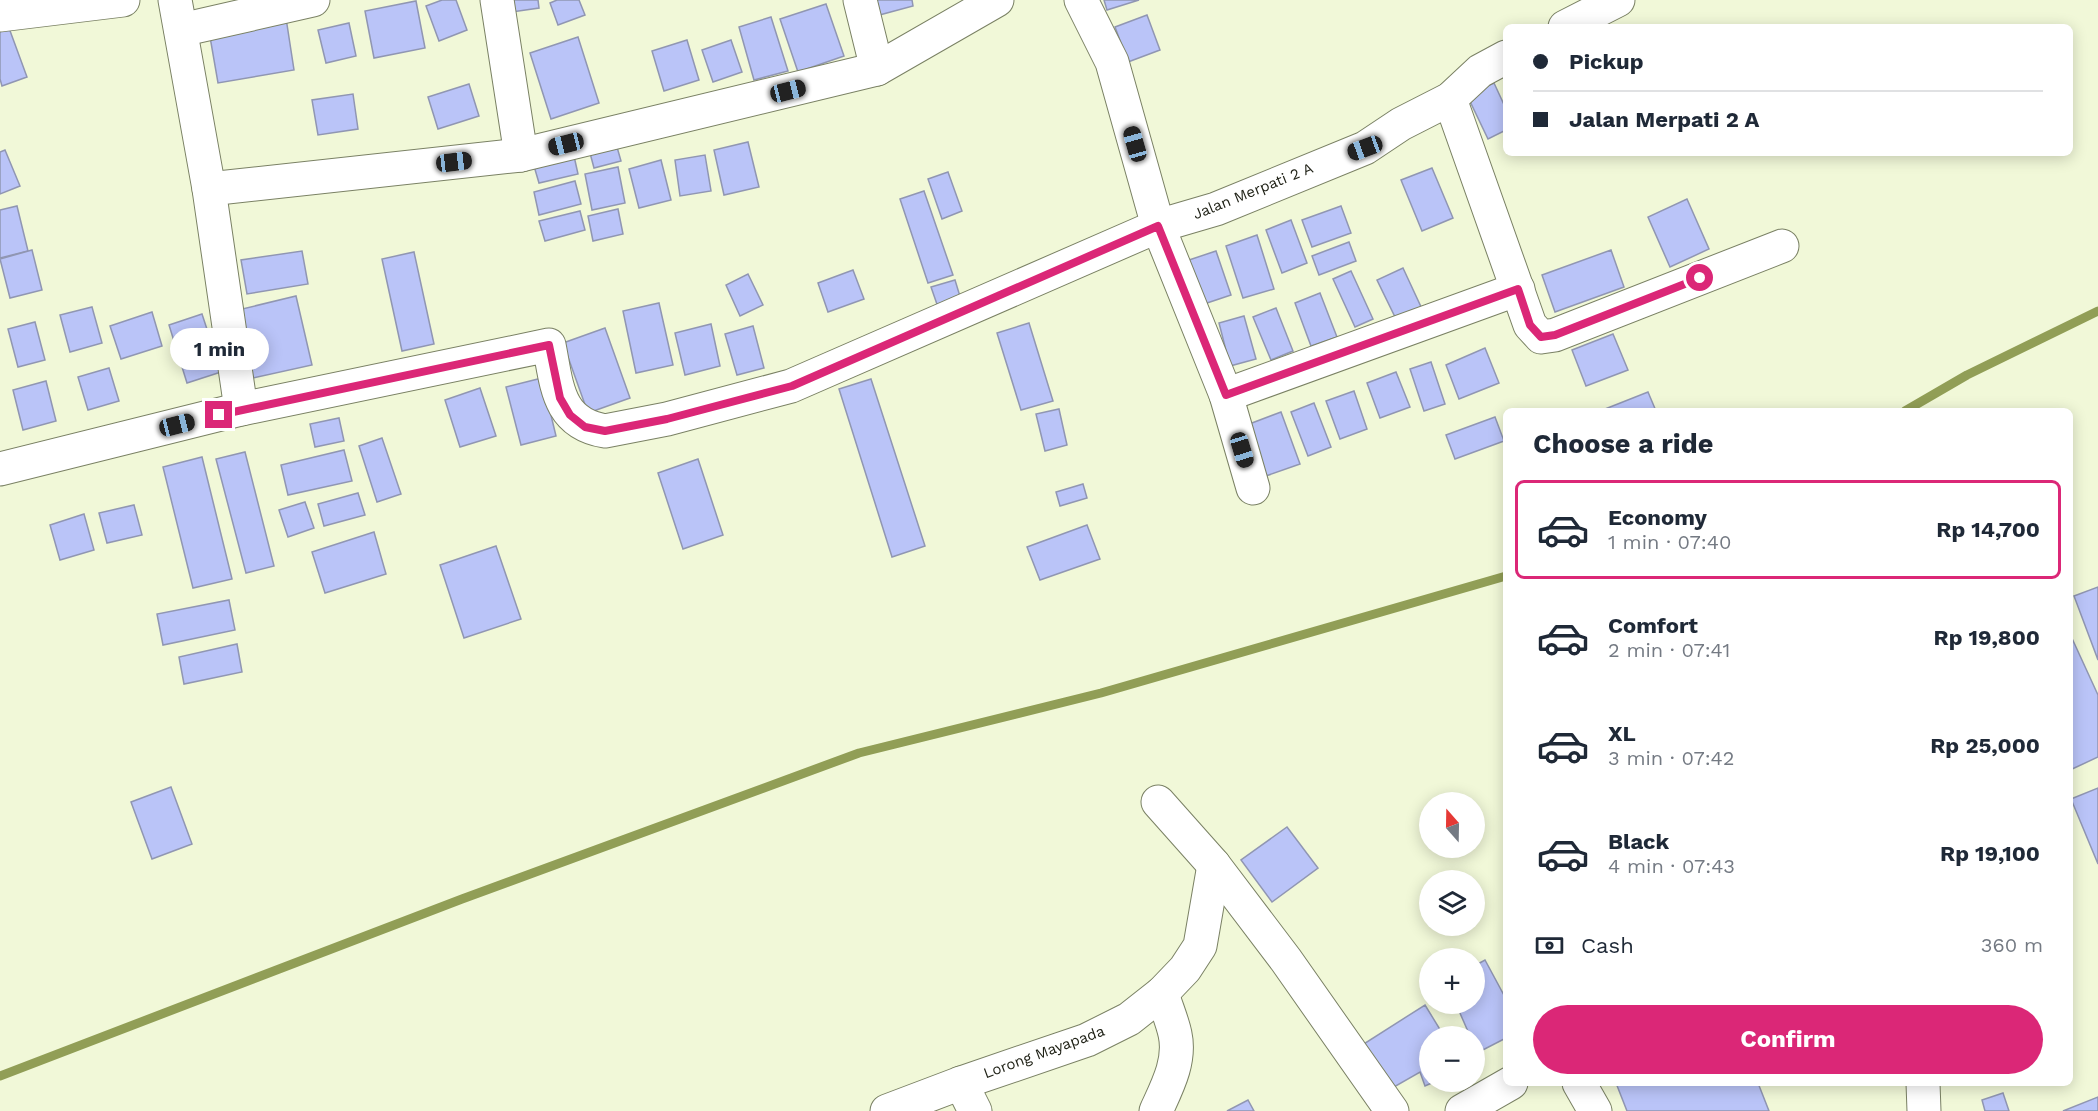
<!DOCTYPE html>
<meta charset="utf-8">
<style>
body{margin:0;font-family:"Work Sans",sans-serif;background:#f2f2f3;color:#1f2937;height:100vh;display:flex;flex-direction:column;font-size:22px;white-space:nowrap}
*{box-sizing:border-box;margin:0}
p{font-size:20px;color:#747a83}
.icon{flex:none;width:33px;height:33px;fill:none;stroke:currentColor;stroke-width:2;stroke-linecap:round;stroke-linejoin:round}
.map{position:relative;flex:1;overflow:hidden}
.drawer{position:absolute;left:1503px;top:408px;width:570px;height:678px;display:flex;flex-direction:column;background:#fff;border-radius:9px;box-shadow:0 3px 15px #0003}
.drawer>*{flex:none}
.top-card{position:absolute;left:1503px;top:24px;width:570px;height:132px;border-radius:9px;box-shadow:0 3px 15px #0003;display:grid;align-content:center;height:132px;padding:0 30px;background:#fff}
.needle{width:39px;rotate:340deg}
.tools{position:absolute;left:1419px;top:792px;display:grid;gap:12px}
.tools a{display:grid;place-items:center;width:66px;height:66px;border-radius:50%;background:#fff;box-shadow:0 3px 15px #0003;font-size:30px}
.end{position:absolute;width:27px;height:27px;margin:-14px;border:8px solid #db2777;background:#fff;box-shadow:0 0 0 3px #fff}
.from{border-radius:50%}
.bubble{position:absolute;height:42px;border-radius:21px;background:#fff;box-shadow:0 3px 15px #0003;font-size:20px;font-weight:700;line-height:42px;text-align:center}
.car{position:absolute;width:18px;height:36px;margin:-18px -9px;border-radius:8px;box-shadow:0 0 4px 2px #0007;background:linear-gradient(#222 24%,#8ab4d8 0 40%,#222 0 76%,#8ab4d8 0 86%,#222 0)}
.top-card b{display:flex;align-items:center;gap:21px;height:57px;font-size:22px}
.top-card b+b{border-top:2px solid #e0e1e3}
.top-card i{width:15px;height:15px;background:#1f2937}
ul{padding:0;list-style:none}
li{display:flex;align-items:center;gap:18px;height:99px;margin:0 12px 9px;padding:0 18px;border:3px solid transparent;border-radius:9px}
li div{flex:1}
li b{display:block;font-size:22px}
li em{font-style:normal;font-weight:700}
li.active{border-color:#db2777}
li>.icon{width:54px;height:54px;stroke-width:1.5}
h2{padding:0 30px;font-size:27px;line-height:72px}
.pay{display:flex;align-items:center;gap:15px;height:66px;padding:0 30px;font-size:22px}
.pay p{margin-inline-start:auto}
.primary-button{display:flex;gap:12px;margin-top:auto;padding:12px 30px}
.primary-button a{flex:1;height:69px;border-radius:36px;background:#db2777;color:#fff;font-size:24px;font-weight:700;line-height:69px;text-align:center}
.map>svg:first-child{display:block}
.lines{fill:none;stroke-linecap:round;stroke-linejoin:round}
.stream{stroke:#919e56;stroke-width:9}
.building{fill:#bac4f8;stroke:#9096b2;stroke-width:1.5}
.minor-casing{stroke:#7a8164;stroke-width:35}
.minor{stroke:#fff;stroke-width:33}
.route{stroke:#db2777;stroke-width:8}
.labels{text-anchor:middle;dominant-baseline:central;stroke-width:5;stroke-linejoin:round;paint-order:stroke}
.street-label{font-size:15px;fill:#202217;stroke:#fff}
</style>
<div class="map">
<svg width="2098" height="1111" viewBox="0 0 2098 1111">
<rect width="100%" height="100%" fill="#f1f8d8"/>
<g class="lines">
<g class="stream">
<path d="M 1905,411 L 1967,375 L 2098,311"/>
<path d="M 0,1076 L 462,899 L 859,753 L 1101,693 L 1506,576"/>
</g>
</g>
<g class="building">
<path d="M 442,0 L 456,0 L 467,30 L 439,41 L 426,6 Z"/>
<path d="M 510,0 L 538,0 L 539,8 L 512,12 Z"/>
<path d="M 557,0 L 579,0 L 585,15 L 558,25 L 550,3 Z"/>
<path d="M 868,0 L 912,0 L 913,6 L 872,17 Z"/>
<path d="M 1104,0 L 1139,0 L 1107,10 Z"/>
<path d="M 416,1 L 425,48 L 374,58 L 365,11 Z"/>
<path d="M 826,4 L 844,56 L 798,72 L 780,19 Z"/>
<path d="M 1147,15 L 1160,50 L 1128,62 L 1115,27 Z"/>
<path d="M 771,17 L 788,71 L 754,80 L 739,27 Z"/>
<path d="M 286,18 L 294,70 L 218,83 L 209,31 Z"/>
<path d="M 349,23 L 356,56 L 326,63 L 318,30 Z"/>
<path d="M 9,28 L 27,77 L 2,86 L 0,79 L 0,31 Z"/>
<path d="M 578,37 L 599,103 L 551,119 L 530,53 Z"/>
<path d="M 687,40 L 699,80 L 664,91 L 652,51 Z"/>
<path d="M 731,40 L 742,72 L 713,82 L 702,50 Z"/>
<path d="M 1494,83 L 1506,109 L 1506,130 L 1488,139 L 1467,95 Z"/>
<path d="M 469,84 L 479,116 L 438,129 L 428,97 Z"/>
<path d="M 353,94 L 358,129 L 318,135 L 312,100 Z"/>
<path d="M 748,142 L 759,187 L 724,195 L 714,150 Z"/>
<path d="M 617,147 L 621,161 L 594,168 L 590,153 Z"/>
<path d="M 5,150 L 20,186 L 0,194 L 0,152 Z"/>
<path d="M 705,155 L 711,191 L 680,196 L 675,160 Z"/>
<path d="M 574,156 L 578,174 L 539,183 L 534,166 Z"/>
<path d="M 661,160 L 671,200 L 639,208 L 629,169 Z"/>
<path d="M 618,167 L 625,203 L 592,210 L 585,174 Z"/>
<path d="M 1432,168 L 1453,218 L 1422,231 L 1401,180 Z"/>
<path d="M 948,172 L 962,211 L 942,219 L 928,179 Z"/>
<path d="M 575,181 L 581,204 L 539,215 L 534,192 Z"/>
<path d="M 924,191 L 953,275 L 928,283 L 900,199 Z"/>
<path d="M 1687,199 L 1709,249 L 1670,267 L 1648,217 Z"/>
<path d="M 17,206 L 28,251 L 0,258 L 0,210 Z"/>
<path d="M 1341,206 L 1351,233 L 1312,247 L 1302,220 Z"/>
<path d="M 618,209 L 623,234 L 593,241 L 588,216 Z"/>
<path d="M 580,211 L 585,230 L 545,241 L 539,221 Z"/>
<path d="M 1291,220 L 1307,263 L 1282,273 L 1266,230 Z"/>
<path d="M 1257,235 L 1274,289 L 1243,298 L 1226,246 Z"/>
<path d="M 1349,242 L 1356,261 L 1319,275 L 1312,256 Z"/>
<path d="M 32,250 L 42,290 L 10,298 L 0,259 Z"/>
<path d="M 1611,250 L 1624,287 L 1555,312 L 1542,275 Z"/>
<path d="M 302,251 L 308,284 L 247,294 L 241,260 Z"/>
<path d="M 1216,251 L 1231,295 L 1204,304 L 1189,260 Z"/>
<path d="M 414,252 L 434,344 L 402,351 L 382,259 Z"/>
<path d="M 1403,268 L 1422,309 L 1397,321 L 1377,280 Z"/>
<path d="M 853,270 L 864,299 L 828,312 L 818,283 Z"/>
<path d="M 1351,271 L 1373,319 L 1355,327 L 1333,279 Z"/>
<path d="M 748,274 L 763,305 L 740,316 L 726,285 Z"/>
<path d="M 955,280 L 962,303 L 939,310 L 931,287 Z"/>
<path d="M 1320,293 L 1337,337 L 1311,346 L 1295,303 Z"/>
<path d="M 296,296 L 312,365 L 253,378 L 238,310 Z"/>
<path d="M 659,303 L 673,365 L 636,373 L 623,311 Z"/>
<path d="M 92,307 L 102,343 L 70,352 L 60,315 Z"/>
<path d="M 1276,308 L 1293,351 L 1271,360 L 1253,317 Z"/>
<path d="M 152,312 L 162,346 L 121,359 L 110,326 Z"/>
<path d="M 202,314 L 221,372 L 187,383 L 169,325 Z"/>
<path d="M 1244,316 L 1256,359 L 1230,366 L 1219,323 Z"/>
<path d="M 35,322 L 45,360 L 18,367 L 8,329 Z"/>
<path d="M 1029,323 L 1053,401 L 1021,410 L 997,333 Z"/>
<path d="M 711,324 L 720,366 L 685,375 L 675,333 Z"/>
<path d="M 753,326 L 764,368 L 737,375 L 725,334 Z"/>
<path d="M 605,328 L 630,398 L 588,413 L 563,343 Z"/>
<path d="M 1613,334 L 1628,370 L 1586,386 L 1572,350 Z"/>
<path d="M 1485,348 L 1499,383 L 1459,399 L 1446,365 Z"/>
<path d="M 1431,362 L 1445,404 L 1424,411 L 1410,369 Z"/>
<path d="M 109,368 L 119,401 L 88,410 L 78,377 Z"/>
<path d="M 1396,372 L 1410,407 L 1380,418 L 1367,383 Z"/>
<path d="M 542,378 L 556,436 L 521,445 L 506,387 Z"/>
<path d="M 871,379 L 925,546 L 892,557 L 839,389 Z"/>
<path d="M 46,381 L 56,421 L 23,430 L 13,390 Z"/>
<path d="M 480,388 L 496,436 L 460,447 L 445,400 Z"/>
<path d="M 1354,391 L 1367,429 L 1340,439 L 1326,401 Z"/>
<path d="M 1648,392 L 1656,411 L 1600,411 Z"/>
<path d="M 1314,403 L 1331,447 L 1308,456 L 1291,412 Z"/>
<path d="M 1059,409 L 1067,445 L 1045,451 L 1036,414 Z"/>
<path d="M 1281,412 L 1300,464 L 1263,477 L 1244,426 Z"/>
<path d="M 1495,417 L 1504,441 L 1455,459 L 1446,435 Z"/>
<path d="M 339,418 L 344,441 L 315,447 L 310,424 Z"/>
<path d="M 382,438 L 401,494 L 377,502 L 359,446 Z"/>
<path d="M 344,450 L 352,481 L 288,495 L 281,465 Z"/>
<path d="M 245,452 L 274,566 L 246,573 L 216,459 Z"/>
<path d="M 202,457 L 232,579 L 193,588 L 163,467 Z"/>
<path d="M 698,459 L 723,535 L 683,549 L 658,473 Z"/>
<path d="M 1083,484 L 1087,498 L 1060,506 L 1056,492 Z"/>
<path d="M 358,493 L 365,515 L 324,526 L 318,504 Z"/>
<path d="M 305,502 L 314,528 L 288,537 L 279,510 Z"/>
<path d="M 134,505 L 142,535 L 107,543 L 99,513 Z"/>
<path d="M 84,514 L 94,550 L 60,560 L 50,525 Z"/>
<path d="M 1087,525 L 1100,559 L 1040,580 L 1027,547 Z"/>
<path d="M 374,532 L 386,574 L 325,593 L 312,552 Z"/>
<path d="M 496,546 L 521,619 L 464,638 L 440,565 Z"/>
<path d="M 2098,587 L 2098,660 L 2074,596 Z"/>
<path d="M 229,600 L 235,630 L 163,645 L 157,614 Z"/>
<path d="M 2070,634 L 2098,695 L 2098,757 L 2070,770 Z"/>
<path d="M 237,644 L 242,672 L 184,684 L 179,657 Z"/>
<path d="M 171,787 L 192,844 L 152,859 L 131,802 Z"/>
<path d="M 2098,788 L 2098,864 L 2071,799 Z"/>
<path d="M 1287,827 L 1318,868 L 1272,902 L 1241,860 Z"/>
<path d="M 1485,960 L 1506,999 L 1506,1038 L 1477,1053 L 1474,1048 L 1474,1036 L 1470,1036 L 1456,1004 L 1444,1008 L 1442,1004 L 1474,1004 L 1474,966 Z"/>
<path d="M 1425,1005 L 1444,1036 L 1430,1036 L 1430,1082 L 1434,1082 L 1425,1086 L 1420,1072 L 1387,1091 L 1359,1047 Z"/>
<path d="M 1616,1083 L 1758,1083 L 1769,1111 L 1627,1111 Z"/>
<path d="M 2003,1093 L 2009,1111 L 1985,1111 L 1982,1100 Z"/>
<path d="M 2098,1097 L 2098,1111 L 2063,1111 Z"/>
<path d="M 1248,1100 L 1254,1111 L 1227,1111 Z"/>
</g>
<g class="lines">
<g class="minor-casing">
<g id="minor">
<path d="M 175,0 L 209,189 L 241,409"/>
<path d="M 497,0 L 521,155"/>
<path d="M 860,0 L 877,69"/>
<path d="M 1081,0 L 1112,62 L 1158,226 L 1226,395 L 1253,488"/>
<path d="M 0,15 L 123,0"/>
<path d="M 1565,27 L 1618,0"/>
<path d="M 181,30 L 313,0"/>
<path d="M 1450,99 L 1530,325 L 1541,337 L 1555,335 L 1782,246"/>
<path d="M 209,189 L 521,155 L 877,69 L 997,0"/>
<path d="M 1226,395 L 1518,289"/>
<path d="M 0,469 L 241,409 L 549,345 C 557,385 557,423 605,431 L 667,419 L 791,386 L 1158,226 L 1216,209 L 1365,148 L 1401,124 L 1450,99 L 1480,71 L 1506,57"/>
<path d="M 1158,802 L 1214,865 L 1286,960 L 1392,1111"/>
<path d="M 961,1083 L 975,1111"/>
<path d="M 1579,1083 L 1595,1111"/>
<path d="M 1923,1083 L 1924,1111"/>
<path d="M 887,1111 L 961,1083 L 1087,1040 L 1129,1019 L 1162,993 L 1185,969 L 1200,946 L 1214,865"/>
<path d="M 1156,1111 C 1167,1087 1181,1061 1175,1034 C 1172,1020 1166,1007 1162,993"/>
<path d="M 1462,1111 L 1511,1083"/>
</g>
</g>
<use href="#minor" class="minor"/>
</g>
<g class="lines">
<path class="route" d="M 219,415 L 549,345 L 560,398 L 570,415 L 585,427 L 605,431 L 667,419 L 792,386 L 1158,226 L 1226,395 L 1518,289 L 1530,325 L 1541,337 L 1555,335 L 1700,278"/>
</g>
<g class="labels">
<g class="street-label">
<text transform="translate(1253 191) rotate(-22)">Jalan Merpati 2 A</text>
<text transform="translate(1044 1052) rotate(-20)">Lorong Mayapada</text>
</g>
</g>
</svg>
<div class="tools">
<a><svg class="needle" viewBox="-14 -14 28 28"><path d="M0-13l5 13h-10z" fill="#e53935"/><path d="M0 13l5-13h-10z" fill="#747a83"/></svg></a>
<a><svg class="icon" aria-label="layers" viewBox="0 0 24 24"><path d="M12 4l9 5-9 5-9-5zM3 14l9 5 9-5"/></svg></a>
<a>+</a>
<a>−</a>
</div>
<i class="end from" style="left:1700px;top:278px"></i>
<i class="end" style="left:219px;top:415px"></i>
<div class="bubble" style="left:170px;top:328px;width:99px">1 min</div>
<i class="car" style="left:788px;top:91px;rotate:76deg"></i>
<i class="car" style="left:566px;top:144px;rotate:256deg"></i>
<i class="car" style="left:1135px;top:144px;rotate:344deg"></i>
<i class="car" style="left:1365px;top:148px;rotate:250deg"></i>
<i class="car" style="left:454px;top:162px;rotate:83deg"></i>
<i class="car" style="left:177px;top:425px;rotate:76deg"></i>
<i class="car" style="left:1242px;top:450px;rotate:163deg"></i>
<div class="top-card">
<b><i class="from"></i>Pickup</b>
<b><i></i>Jalan Merpati 2 A</b>
</div>
<section class="drawer">
<h2>Choose a ride</h2>
<ul>
<li class="active"><svg class="icon" aria-label="car" viewBox="0 0 24 24"><path d="M5 17H2v-5l4-1 3-4h7l3 4 3 1v5h-3M9 17h6M6 11h13"/><circle cx="7" cy="17" r="2"/><circle cx="17" cy="17" r="2"/></svg><div><b>Economy</b><p>1 min · 07:40</p></div><em>Rp 14,700</em></li>
<li><svg class="icon" aria-label="car" viewBox="0 0 24 24"><path d="M5 17H2v-5l4-1 3-4h7l3 4 3 1v5h-3M9 17h6M6 11h13"/><circle cx="7" cy="17" r="2"/><circle cx="17" cy="17" r="2"/></svg><div><b>Comfort</b><p>2 min · 07:41</p></div><em>Rp 19,800</em></li>
<li><svg class="icon" aria-label="car" viewBox="0 0 24 24"><path d="M5 17H2v-5l4-1 3-4h7l3 4 3 1v5h-3M9 17h6M6 11h13"/><circle cx="7" cy="17" r="2"/><circle cx="17" cy="17" r="2"/></svg><div><b>XL</b><p>3 min · 07:42</p></div><em>Rp 25,000</em></li>
<li><svg class="icon" aria-label="car" viewBox="0 0 24 24"><path d="M5 17H2v-5l4-1 3-4h7l3 4 3 1v5h-3M9 17h6M6 11h13"/><circle cx="7" cy="17" r="2"/><circle cx="17" cy="17" r="2"/></svg><div><b>Black</b><p>4 min · 07:43</p></div><em>Rp 19,100</em></li>
</ul>
<div class="pay"><svg class="icon" aria-label="cash" viewBox="0 0 24 24"><path d="M3 7h18v10H3z"/><circle cx="12" cy="12" r="2"/></svg>Cash<p>360 m</p></div>
<div class="primary-button"><a>Confirm</a></div>
</section>
</div>
